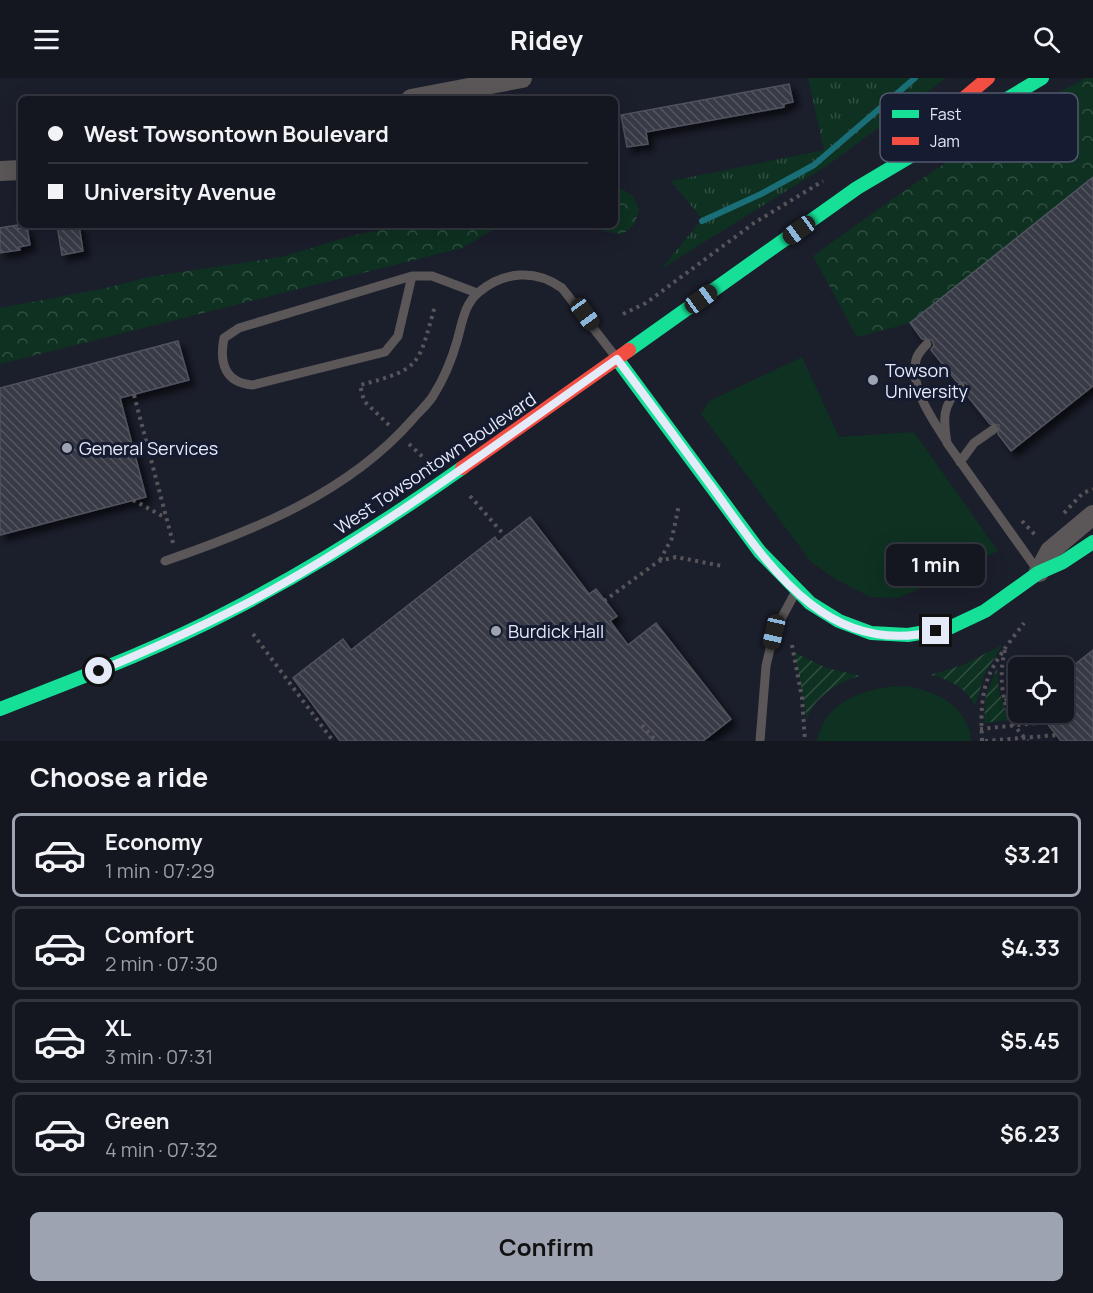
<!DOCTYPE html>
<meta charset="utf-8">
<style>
body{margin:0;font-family:Manrope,sans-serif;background:#1d1f29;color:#f1f3f6;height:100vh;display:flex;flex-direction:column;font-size:22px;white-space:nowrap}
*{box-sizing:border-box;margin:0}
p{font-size:20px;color:#9d9fa5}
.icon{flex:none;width:33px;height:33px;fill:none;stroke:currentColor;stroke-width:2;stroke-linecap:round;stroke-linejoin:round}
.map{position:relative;height:663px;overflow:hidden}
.drawer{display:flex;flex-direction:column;background:#141620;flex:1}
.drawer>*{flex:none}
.banner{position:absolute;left:18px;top:18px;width:600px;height:132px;border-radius:9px;box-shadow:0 6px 24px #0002,0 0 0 2px #33353e;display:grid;align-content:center;height:132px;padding:0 30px;background:#141620}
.tools{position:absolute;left:1008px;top:579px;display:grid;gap:12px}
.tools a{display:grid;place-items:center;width:66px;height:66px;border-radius:9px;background:#141620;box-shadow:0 6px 24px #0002,0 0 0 2px #33353e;font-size:30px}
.end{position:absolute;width:27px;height:27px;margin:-14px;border:8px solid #e5eaf9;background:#111;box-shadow:0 0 0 3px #111}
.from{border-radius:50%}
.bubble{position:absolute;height:42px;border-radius:9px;background:#141620;box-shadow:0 6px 24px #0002,0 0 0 2px #33353e;font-size:20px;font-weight:700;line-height:42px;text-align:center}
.car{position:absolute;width:18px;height:36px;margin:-18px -9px;border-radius:8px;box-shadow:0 0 4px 2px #0007;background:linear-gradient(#222 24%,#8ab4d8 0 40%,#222 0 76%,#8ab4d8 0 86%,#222 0)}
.banner b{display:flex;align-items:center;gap:21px;height:57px;font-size:22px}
.banner b+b{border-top:2px solid #33353e}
.banner i{width:15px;height:15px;background:#f1f3f6}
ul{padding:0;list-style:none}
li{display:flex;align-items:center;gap:18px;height:84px;margin:0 12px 9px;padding:0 18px;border:3px solid #33353e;border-radius:9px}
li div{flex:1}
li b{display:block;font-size:22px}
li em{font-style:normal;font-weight:700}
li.current{border-color:#9ea3b1}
li>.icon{width:54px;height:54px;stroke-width:1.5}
h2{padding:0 30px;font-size:27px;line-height:72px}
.action{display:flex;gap:12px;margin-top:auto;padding:12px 30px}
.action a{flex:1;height:69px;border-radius:9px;background:#9ea3b1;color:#111;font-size:24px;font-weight:700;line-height:69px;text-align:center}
header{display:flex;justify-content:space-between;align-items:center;height:78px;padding:0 30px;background:#141620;font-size:27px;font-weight:700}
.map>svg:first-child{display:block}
.grass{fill:#0e3121}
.forest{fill:url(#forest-crowns)}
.park{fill:url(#park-tufts)}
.garden{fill:url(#garden-furrows)}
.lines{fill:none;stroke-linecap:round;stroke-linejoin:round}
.stream{stroke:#196e77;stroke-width:6}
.building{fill:url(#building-back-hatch);stroke:#50535e;stroke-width:1.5;filter:url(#shadow)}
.path{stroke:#57555a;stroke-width:4;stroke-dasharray:3 4.5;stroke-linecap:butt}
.lane{stroke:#5b5758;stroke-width:9}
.street{stroke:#5b5758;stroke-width:20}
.fast{stroke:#16e098;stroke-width:14}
.jam{stroke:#f24e42;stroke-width:14}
.route{stroke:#e5eaf9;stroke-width:8}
.poi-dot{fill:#9ea3b1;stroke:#151b31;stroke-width:2}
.labels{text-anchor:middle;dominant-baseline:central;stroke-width:6;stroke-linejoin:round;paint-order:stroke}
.poi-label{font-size:18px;fill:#e5eaf9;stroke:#151b31;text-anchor:start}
.street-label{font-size:18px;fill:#e5eaf9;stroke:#151b31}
.key{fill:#151b31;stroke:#53596d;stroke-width:1.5}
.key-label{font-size:16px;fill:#e5eaf9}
</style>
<header><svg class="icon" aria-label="menu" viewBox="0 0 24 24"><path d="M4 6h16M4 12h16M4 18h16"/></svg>Ridey<svg class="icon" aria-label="search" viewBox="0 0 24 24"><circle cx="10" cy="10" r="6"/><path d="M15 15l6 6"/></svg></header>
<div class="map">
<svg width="1093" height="663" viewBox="0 0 1093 663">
<defs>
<pattern id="forest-crowns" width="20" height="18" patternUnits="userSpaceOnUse" patternTransform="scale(1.5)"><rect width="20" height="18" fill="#0e3121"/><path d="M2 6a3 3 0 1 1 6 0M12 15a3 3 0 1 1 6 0" fill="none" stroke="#314f42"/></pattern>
<pattern id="park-tufts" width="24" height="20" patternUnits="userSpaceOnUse" patternTransform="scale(1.5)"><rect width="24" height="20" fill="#0e3121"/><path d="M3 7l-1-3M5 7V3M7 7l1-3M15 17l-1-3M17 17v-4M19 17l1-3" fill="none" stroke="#314f42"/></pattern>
<pattern id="garden-furrows" width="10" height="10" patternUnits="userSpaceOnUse" patternTransform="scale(1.5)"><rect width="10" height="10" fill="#0e3121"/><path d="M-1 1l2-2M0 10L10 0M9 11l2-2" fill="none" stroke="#314f42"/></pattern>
<pattern id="building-back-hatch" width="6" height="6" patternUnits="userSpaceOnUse" patternTransform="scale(1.5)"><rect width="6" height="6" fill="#373a44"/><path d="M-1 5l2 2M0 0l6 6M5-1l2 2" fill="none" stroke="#545760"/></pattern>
<filter id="shadow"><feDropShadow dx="5.5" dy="5.5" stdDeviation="3" flood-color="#0009"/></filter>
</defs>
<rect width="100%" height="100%" fill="#1b1e2b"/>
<g class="grass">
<path d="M 802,279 L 839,359 L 914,354 L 998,473 L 899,520 L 870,519 L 837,502 L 811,484 L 701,336 L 709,323 Z"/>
<path d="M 903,608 C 934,611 969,628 971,663 L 817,663 C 824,622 867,609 903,608 Z"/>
</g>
<g class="forest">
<path d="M 1086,0 L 1093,0 L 1093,99 L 910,245 L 857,259 L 813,178 C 902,114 989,51 1086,0 Z"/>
<path d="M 615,107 L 633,118 L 639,131 L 635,146 L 623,156 L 608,154 L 588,147 L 615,147 Z"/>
<path d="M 409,147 L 501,147 L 462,170 L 0,286 L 0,230 L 106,210 L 149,199 L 281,179 L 355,157 Z"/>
</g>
<path class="park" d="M 808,0 L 946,0 L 828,87 L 661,191 L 702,141 L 671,103 L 824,72 Z"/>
<g class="garden">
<path d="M 1002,567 L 984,598 L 975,628 C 968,611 947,600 930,597 L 963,587 Z"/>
<path d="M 795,575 L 827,590 L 861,598 C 840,602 811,621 807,642 Z"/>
<path d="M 997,590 L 999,613 L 1009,642 L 984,645 L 986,617 Z"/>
</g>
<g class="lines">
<path class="stream" d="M 702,143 L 761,116 L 814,87 L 915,0"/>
</g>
<g class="building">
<path d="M 789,6 L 793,24 L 784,26 L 784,29 L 646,54 L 648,66 L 627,69 L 621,37 Z"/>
<path d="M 1093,99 L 1093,308 L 1011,373 L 998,356 L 999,347 L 990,346 L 965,315 L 968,310 L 966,305 L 957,304 L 931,272 L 934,267 L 932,262 L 922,261 L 910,245 Z"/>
<path d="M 17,147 L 18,151 L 27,149 L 30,167 L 19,169 L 20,172 L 0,175 L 0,150 Z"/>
<path d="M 57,147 L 79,147 L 83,173 L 62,177 Z"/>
<path d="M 178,263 L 189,302 L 120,320 L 146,419 L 0,457 L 0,310 Z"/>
<path d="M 530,439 L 589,516 L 596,511 L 617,538 L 610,543 L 628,567 L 656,545 L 731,641 L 703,663 L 340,663 L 293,600 L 343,561 L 351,572 L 495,459 L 498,464 Z"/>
<path d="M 1093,572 L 1093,663 L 1061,663 L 1046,644 L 1048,641 L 1043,634 L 1064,634 L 1064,595 Z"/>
</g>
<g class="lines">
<g class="path">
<path d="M 623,236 L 646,225 L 754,145 L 823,103"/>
<path d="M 134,317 L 173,465"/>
<path d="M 389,347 L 364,323 L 360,307 C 423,291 418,286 435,228"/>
<path d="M 409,366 L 426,382"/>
<path d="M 470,418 L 505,458"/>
<path d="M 133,422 L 164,439"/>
<path d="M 1064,435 L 1083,415 L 1093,411"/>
<path d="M 1022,443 L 1037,459"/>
<path d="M 660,482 L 672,460 L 679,427"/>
<path d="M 604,523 L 659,483 L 676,479 L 722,488"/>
<path d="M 253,556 L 333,663"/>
<path d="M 792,567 L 802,620 L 805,663"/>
<path d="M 1005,572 C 997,602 1003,641 1028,663"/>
<path d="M 1005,623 L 1018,612"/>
<path d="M 642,647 L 656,663"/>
<path d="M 980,651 L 1047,644"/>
<path d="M 982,663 C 979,603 988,592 1024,545"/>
<path d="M 985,663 L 1057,657"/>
</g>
<g class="lane">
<path d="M 412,198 L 398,258 L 385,274 L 253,307 C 225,305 219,285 224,260 L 239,250 L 412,198 L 432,198 L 477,215"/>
<path d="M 927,266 C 923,270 917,277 916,282 C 910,310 931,339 945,361"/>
<path d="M 961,309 C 942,327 943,341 947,365 L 1038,493"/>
<path d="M 960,384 L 974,365 L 994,351"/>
<path d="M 165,483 C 255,452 348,415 412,342 C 419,334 428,326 433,318 C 443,302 452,281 457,263 C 462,246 464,226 479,214 C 504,193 536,191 562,210 L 615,278"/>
<path d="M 760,663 L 766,588 L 774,554 L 795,515"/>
</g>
<g class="street">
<path d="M 411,21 L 522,0"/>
<path d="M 0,93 L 21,92"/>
<path d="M 1039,494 L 1050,473 L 1093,437"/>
</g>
<g class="fast">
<path d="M 629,272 L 857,110 L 1042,0"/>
<path d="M 617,281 L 760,474 L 810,525 L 839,543 L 871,555 L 908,557 L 949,550 L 985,533 L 1038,495 L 1063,484 L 1093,464"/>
<path d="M 0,631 C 76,601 153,573 226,535 C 308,493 386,444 462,390"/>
</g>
<g class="jam">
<path d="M 920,57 L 988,0"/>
<path d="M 462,390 L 629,272"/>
</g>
</g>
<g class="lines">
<path class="route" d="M 99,593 C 156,569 213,544 268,514 C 391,446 503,361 617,281 C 649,323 680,366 712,409 C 767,485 826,581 936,553"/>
</g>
<g class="poi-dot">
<circle cx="873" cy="302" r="6"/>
<circle cx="67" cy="370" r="6"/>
<circle cx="496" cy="553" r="6"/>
</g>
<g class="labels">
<g class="poi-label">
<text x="885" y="292">Towson<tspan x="885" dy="21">University</tspan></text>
<text x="79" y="370">General Services</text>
<text x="508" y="553">Burdick Hall</text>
</g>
<g class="street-label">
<text transform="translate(435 385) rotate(-34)">West Towsontown Boulevard</text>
</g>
</g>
<rect x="880" y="15" width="198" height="69" rx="9" class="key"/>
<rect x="892" y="32" width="27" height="8" fill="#16e098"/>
<rect x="892" y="59" width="27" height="8" fill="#f24e42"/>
<g class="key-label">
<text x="930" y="42">Fast</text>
<text x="930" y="69">Jam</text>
</g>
</svg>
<div class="tools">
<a><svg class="icon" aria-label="locate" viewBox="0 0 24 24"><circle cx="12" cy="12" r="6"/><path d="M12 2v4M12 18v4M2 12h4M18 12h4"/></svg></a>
</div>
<i class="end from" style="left:99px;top:593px"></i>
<i class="end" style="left:936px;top:553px"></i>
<div class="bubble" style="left:886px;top:466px;width:99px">1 min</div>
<i class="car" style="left:799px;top:152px;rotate:234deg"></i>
<i class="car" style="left:701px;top:221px;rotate:54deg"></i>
<i class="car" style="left:585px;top:236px;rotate:144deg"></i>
<i class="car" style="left:774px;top:554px;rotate:193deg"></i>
<div class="banner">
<b><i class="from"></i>West Towsontown Boulevard</b>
<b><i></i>University Avenue</b>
</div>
</div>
<section class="drawer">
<h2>Choose a ride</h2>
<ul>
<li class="current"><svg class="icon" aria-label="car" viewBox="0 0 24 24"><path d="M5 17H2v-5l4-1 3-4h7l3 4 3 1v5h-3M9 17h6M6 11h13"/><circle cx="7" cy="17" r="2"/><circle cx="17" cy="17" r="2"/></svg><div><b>Economy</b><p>1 min · 07:29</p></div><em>$3.21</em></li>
<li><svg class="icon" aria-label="car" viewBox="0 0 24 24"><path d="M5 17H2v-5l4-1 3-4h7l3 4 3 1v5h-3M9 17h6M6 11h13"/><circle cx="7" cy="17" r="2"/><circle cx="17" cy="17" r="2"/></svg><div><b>Comfort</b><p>2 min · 07:30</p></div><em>$4.33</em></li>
<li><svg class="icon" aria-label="car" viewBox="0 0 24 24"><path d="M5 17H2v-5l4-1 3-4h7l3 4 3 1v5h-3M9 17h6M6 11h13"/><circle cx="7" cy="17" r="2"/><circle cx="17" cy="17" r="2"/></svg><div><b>XL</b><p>3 min · 07:31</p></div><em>$5.45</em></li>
<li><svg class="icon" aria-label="car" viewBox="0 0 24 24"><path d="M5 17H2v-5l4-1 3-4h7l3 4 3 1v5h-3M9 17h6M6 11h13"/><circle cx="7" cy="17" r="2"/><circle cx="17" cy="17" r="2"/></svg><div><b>Green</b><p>4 min · 07:32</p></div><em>$6.23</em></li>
</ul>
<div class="action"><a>Confirm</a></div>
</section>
